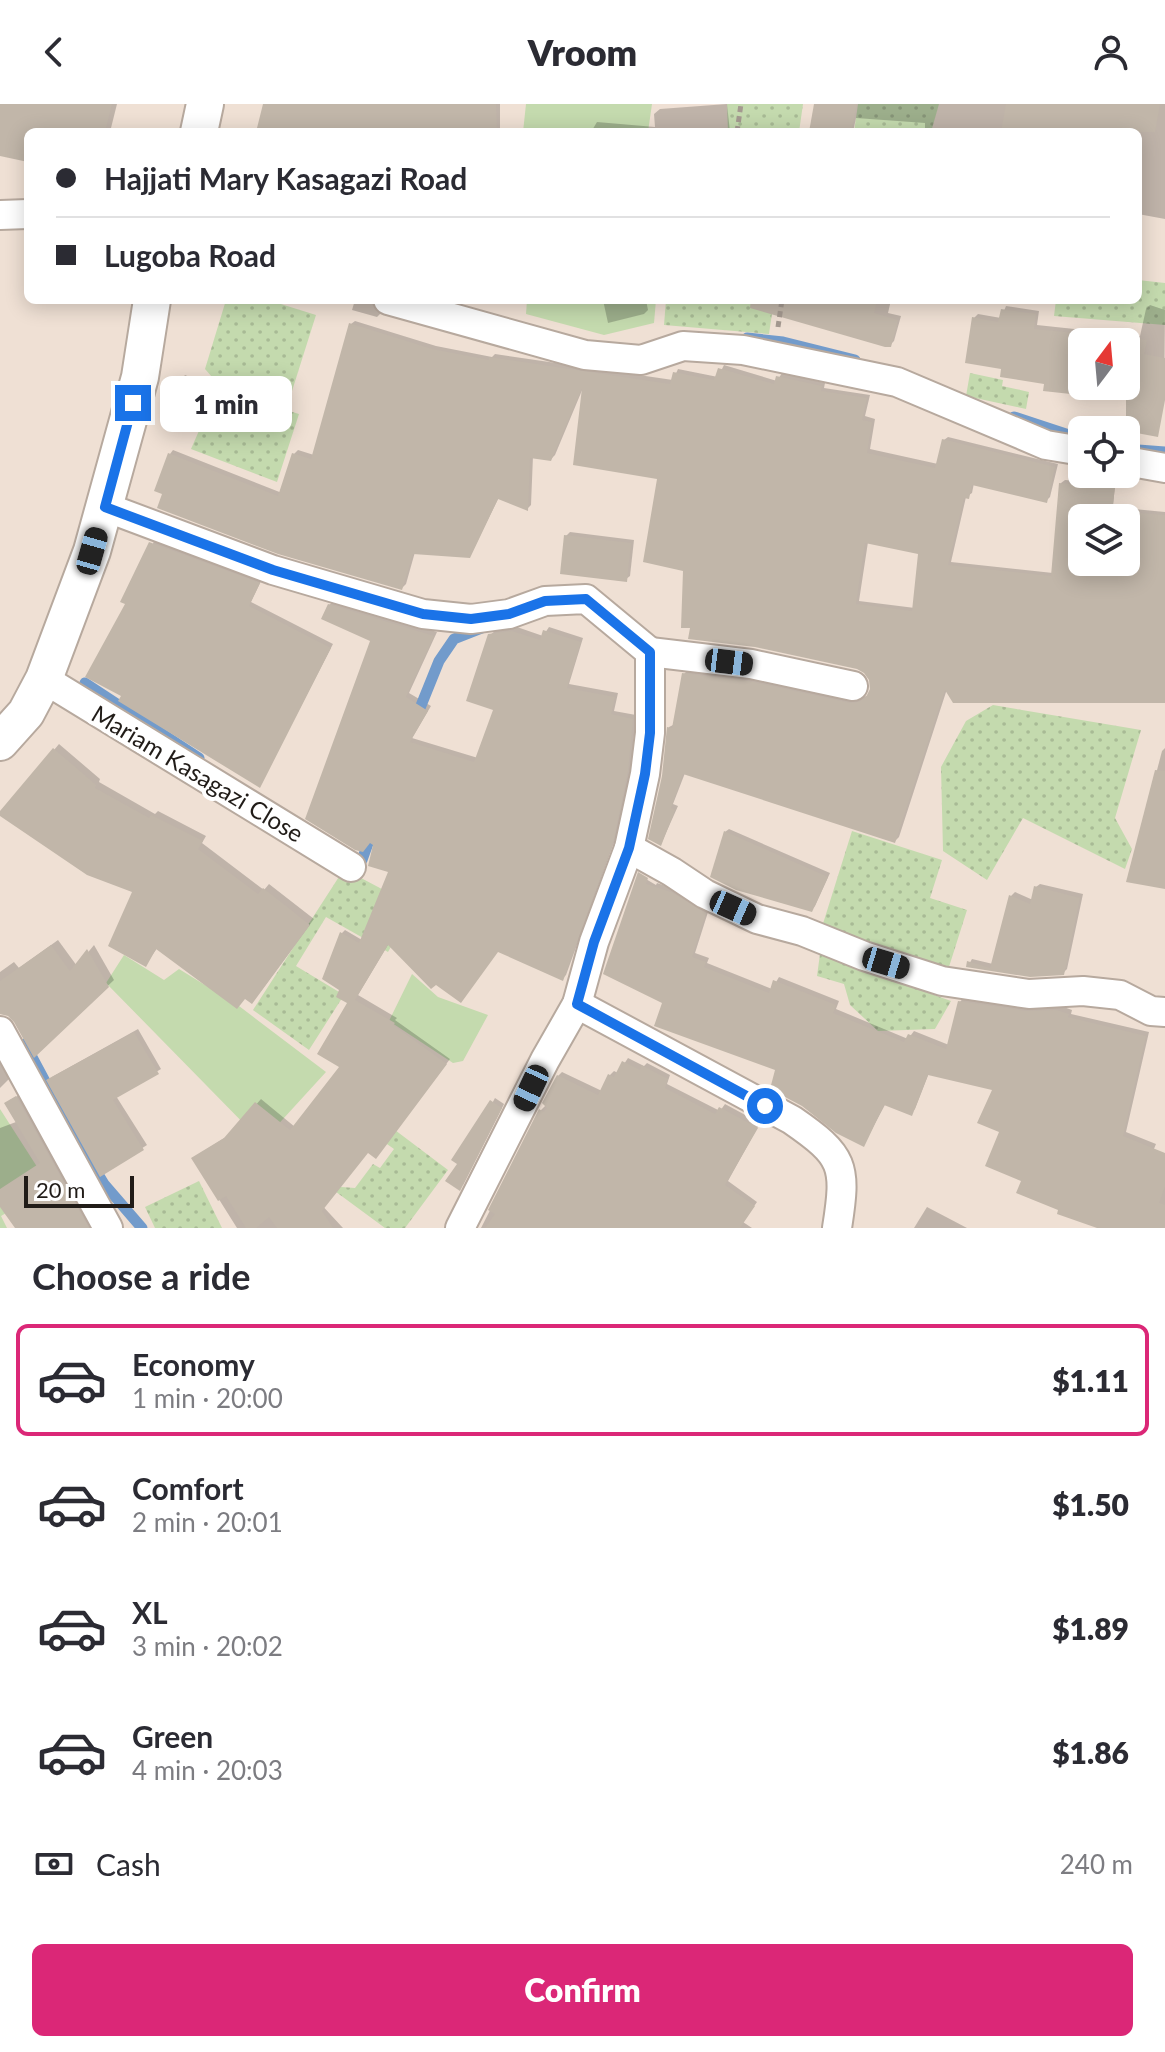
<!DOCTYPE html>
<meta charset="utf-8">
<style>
body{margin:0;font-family:Lato,sans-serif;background:#f7f7f7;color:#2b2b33;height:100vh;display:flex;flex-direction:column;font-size:30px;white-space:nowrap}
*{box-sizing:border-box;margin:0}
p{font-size:26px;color:#7c7c81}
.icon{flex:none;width:44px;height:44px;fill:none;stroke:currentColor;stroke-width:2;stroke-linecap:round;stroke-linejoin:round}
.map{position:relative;height:1124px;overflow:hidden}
.panel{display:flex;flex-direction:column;background:#fff;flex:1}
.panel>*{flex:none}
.guide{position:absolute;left:24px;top:24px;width:1118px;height:176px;border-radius:12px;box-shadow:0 4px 20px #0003;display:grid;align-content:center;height:176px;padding:0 32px;background:#fff}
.needle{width:52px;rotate:16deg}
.buttons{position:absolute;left:1068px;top:224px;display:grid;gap:16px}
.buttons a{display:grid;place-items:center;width:72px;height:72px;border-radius:12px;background:#fff;box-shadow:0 4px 20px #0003;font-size:40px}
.scale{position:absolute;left:24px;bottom:20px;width:110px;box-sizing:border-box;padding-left:8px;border:4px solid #211c18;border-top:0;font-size:22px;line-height:28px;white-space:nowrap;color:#211c18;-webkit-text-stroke:6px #fff;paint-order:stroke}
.end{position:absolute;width:36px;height:36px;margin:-18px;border:10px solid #1a73e8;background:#fff;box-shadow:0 0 0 4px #fff}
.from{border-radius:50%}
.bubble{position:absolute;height:56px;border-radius:12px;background:#fff;box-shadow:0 4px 20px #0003;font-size:26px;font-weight:800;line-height:56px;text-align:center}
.car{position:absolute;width:24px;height:48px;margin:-24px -12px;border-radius:10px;box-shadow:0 0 6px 2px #0007;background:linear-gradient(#222 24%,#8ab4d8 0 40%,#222 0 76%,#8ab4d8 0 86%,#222 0)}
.guide b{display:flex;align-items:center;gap:28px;height:76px;font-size:30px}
.guide b+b{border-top:2px solid #e1e1e2}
.guide i{width:20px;height:20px;background:#2b2b33}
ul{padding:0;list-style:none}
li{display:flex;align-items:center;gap:24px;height:112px;margin:0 16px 12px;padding:0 16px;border:4px solid transparent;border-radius:12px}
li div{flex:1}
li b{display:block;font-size:30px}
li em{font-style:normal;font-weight:800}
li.on{border-color:#db2777}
li>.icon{width:72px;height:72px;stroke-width:1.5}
h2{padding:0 32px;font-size:36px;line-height:96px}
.pay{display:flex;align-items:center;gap:20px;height:88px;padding:0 32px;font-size:30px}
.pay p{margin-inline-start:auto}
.button{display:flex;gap:16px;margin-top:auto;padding:16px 32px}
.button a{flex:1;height:92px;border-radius:12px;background:#db2777;color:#fff;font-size:32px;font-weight:800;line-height:92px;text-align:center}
header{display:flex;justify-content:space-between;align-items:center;height:104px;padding:0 32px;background:#fff;font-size:36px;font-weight:800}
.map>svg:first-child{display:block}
.grass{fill:url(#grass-dots)}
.garden{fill:#c4daae}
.shadow{fill:#0003;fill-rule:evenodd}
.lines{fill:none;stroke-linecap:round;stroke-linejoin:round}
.stream{stroke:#729bcb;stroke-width:11}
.building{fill:#c1b6a9;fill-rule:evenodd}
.minor-casing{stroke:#b7a99e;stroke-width:32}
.tertiary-casing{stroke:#b7a99e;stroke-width:40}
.path{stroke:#a49990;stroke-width:5;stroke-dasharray:6 4;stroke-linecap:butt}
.minor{stroke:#fff;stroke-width:28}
.tertiary{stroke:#fff;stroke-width:36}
.route{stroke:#1a73e8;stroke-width:10}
.labels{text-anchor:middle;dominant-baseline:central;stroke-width:8;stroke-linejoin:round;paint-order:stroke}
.street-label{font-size:24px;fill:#211c18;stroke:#fff}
</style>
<header><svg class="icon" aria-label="back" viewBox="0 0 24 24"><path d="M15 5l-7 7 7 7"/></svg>Vroom<svg class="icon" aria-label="person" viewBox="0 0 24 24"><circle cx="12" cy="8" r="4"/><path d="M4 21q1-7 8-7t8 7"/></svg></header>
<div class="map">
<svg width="1165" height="1124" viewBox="0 0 1165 1124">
<defs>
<pattern id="grass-dots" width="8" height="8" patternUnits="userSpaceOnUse" patternTransform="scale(2)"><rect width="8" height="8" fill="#c4daae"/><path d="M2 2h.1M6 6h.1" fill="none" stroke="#a8ba95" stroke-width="1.8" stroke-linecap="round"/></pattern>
</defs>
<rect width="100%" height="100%" fill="#efe0d4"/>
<g class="grass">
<path d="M 727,0 L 803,0 L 799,28 L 728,28 Z"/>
<path d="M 858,0 L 939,0 L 931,28 L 854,28 Z"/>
<path d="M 1138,176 L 1165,179 L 1165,221 L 1054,212 L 1056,196 L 1138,196 Z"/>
<path d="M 226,196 L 268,196 L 316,211 L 286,306 L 299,310 L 277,378 L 191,345 L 219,281 L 205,265 Z"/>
<path d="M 666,196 L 774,196 L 769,230 L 664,221 Z"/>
<path d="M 970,269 L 1003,276 L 1002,282 L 1029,288 L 1026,305 L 966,292 Z"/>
<path d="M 993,601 L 1141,626 L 1115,714 L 1132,745 L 1125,765 L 1023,714 L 987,776 L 943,747 L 941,663 L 966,617 Z"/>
<path d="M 852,727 L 942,756 L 930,794 L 967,806 L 948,866 L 821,826 Z"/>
<path d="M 344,765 L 414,802 L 388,848 L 326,813 L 296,862 L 344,891 L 309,946 L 253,906 Z"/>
<path d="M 820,850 L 951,897 L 935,925 L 878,927 L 850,901 L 844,880 L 817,872 Z"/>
<path d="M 387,1020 L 448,1066 L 405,1124 L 385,1124 L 328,1082 L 355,1084 L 373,1060 L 380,1064 L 394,1045 L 377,1033 Z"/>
<path d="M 199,1077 L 222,1124 L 155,1124 L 145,1103 Z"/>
</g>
<g class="garden">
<path d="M 526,0 L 652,0 L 648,28 L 523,28 Z"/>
<path d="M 527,196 L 656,196 L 654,219 L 604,231 L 526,210 Z"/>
<path d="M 124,851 L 164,876 L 179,865 L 239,902 L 326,968 L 262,1038 L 106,879 Z"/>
<path d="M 412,870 L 438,893 L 488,911 L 463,957 L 453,959 L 389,917 Z"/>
<path d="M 0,1005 L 50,1083 L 1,1112 L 7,1124 L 0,1124 Z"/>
</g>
<g class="shadow">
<path d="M 0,0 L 117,0 L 110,28 L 28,28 L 28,48 L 0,38 Z"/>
<rect x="265" y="0" width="235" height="28"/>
<path d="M 727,0 L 730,28 L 591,28 L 597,18 L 655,23 L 654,10 L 660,5 Z"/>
<path d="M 816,0 L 1165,0 L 1165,115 L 1138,110 L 1138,28 L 925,28 L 925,19 L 856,14 L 853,28 L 810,28 Z"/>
<path d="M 355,196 L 375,196 L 382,205 L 381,209 L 377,213 L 352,206 Z"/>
<path d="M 603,196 L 646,196 L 648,206 L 644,210 L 608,219 Z"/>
<path d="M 800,196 L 891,196 L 888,209 L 901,212 L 894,237 L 890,241 Z"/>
<path d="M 1150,201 L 1165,206 L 1164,298 L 1046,278 L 1003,263 L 974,214 L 978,210 L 1001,214 L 1006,202 L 1039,207 L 1037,221 L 1140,232 L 1146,205 ZM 1082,238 L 1126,238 L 1126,282 L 1082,282 Z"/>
<path d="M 355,217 L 436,242 L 492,253 L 495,250 L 673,276 L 678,265 L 718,273 L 724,261 L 777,277 L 782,269 L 825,279 L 824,284 L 870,291 L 865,312 L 875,315 L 870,345 L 938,360 L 944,336 L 948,333 L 1058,360 L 1050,393 L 1046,397 L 974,379 L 972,389 L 966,393 L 951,458 L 1053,469 L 1061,379 L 1065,376 L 1115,380 L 1113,403 L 1165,408 L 1165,597 L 947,585 L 899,733 L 895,737 L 685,669 L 673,700 L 678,702 L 661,740 L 669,623 L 675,620 L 684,570 L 688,566 L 753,574 L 855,596 L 869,591 L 871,587 L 871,577 L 866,569 L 857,563 L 692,522 L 685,465 L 659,373 L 583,284 L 555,351 L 551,355 L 533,352 L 531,401 L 528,404 L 499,393 L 470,452 L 415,448 L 406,480 L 402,484 L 164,389 L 170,350 L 173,346 L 282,389 L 294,350 L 298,346 L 314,351 L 351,220 ZM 1082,414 L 1126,414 L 1126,458 L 1082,458 ZM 868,438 L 920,448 L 915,504 L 859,497 Z"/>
<path d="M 185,271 L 211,282 L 196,312 L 182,275 Z"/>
<path d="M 570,428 L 634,436 L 630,472 L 626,475 L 566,432 Z"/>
<path d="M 155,435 L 262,475 L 251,498 L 333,540 L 260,681 L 124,591 L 127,499 Z"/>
<path d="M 334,497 L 437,528 L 409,589 L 431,602 L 412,634 L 478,654 L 495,605 L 490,531 L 495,527 L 517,523 L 543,532 L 549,523 L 583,534 L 569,580 L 618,589 L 614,607 L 636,611 L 631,662 L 616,733 L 566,871 L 562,875 L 499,846 L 389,839 L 358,891 L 397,914 L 395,916 L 450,955 L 380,1048 L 368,1046 L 318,1097 L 343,1124 L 237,1124 L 193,1054 L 229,1031 L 261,995 L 295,1023 L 342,962 L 350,898 L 342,829 L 345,826 L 362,836 L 391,767 L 375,740 L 373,536 L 329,501 Z"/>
<path d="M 59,640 L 100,675 L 99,678 L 155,710 L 158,707 L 206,732 L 202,739 L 264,786 L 269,780 L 314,815 L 261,887 L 158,843 L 146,860 L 135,786 L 54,646 Z"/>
<path d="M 1165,644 L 1165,783 L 1128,777 L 1162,647 Z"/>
<path d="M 729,725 L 830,769 L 815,802 L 811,806 L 725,728 Z"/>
<path d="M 639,771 L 656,781 L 657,779 L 678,786 L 709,805 L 695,849 L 709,854 L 707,859 L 772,885 L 779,873 L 839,897 L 836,905 L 908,935 L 914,927 L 949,941 L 960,898 L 964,893 L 1061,902 L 1072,906 L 1071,910 L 1149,928 L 1126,1028 L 1156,1040 L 1142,1074 L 1165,1081 L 1165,1124 L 1109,1124 L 1024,1076 L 1001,1027 L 994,985 L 929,969 L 915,1005 L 911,1009 L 886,999 L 864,1040 L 778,964 L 665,898 Z"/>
<path d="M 1040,780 L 1083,790 L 1067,865 L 1063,869 L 1030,871 L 968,862 L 972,855 L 993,860 L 1011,792 L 1015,788 L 1033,796 L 1036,783 Z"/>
<path d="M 58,836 L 77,862 L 94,841 L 114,876 L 35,951 L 11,911 L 0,908 L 0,868 L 14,858 L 19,864 Z"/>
<path d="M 138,925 L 161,965 L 116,992 L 147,1041 L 100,1071 L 52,973 Z"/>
<path d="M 0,946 L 14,970 L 0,984 Z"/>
<path d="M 628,954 L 644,962 L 647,959 L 670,971 L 667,980 L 720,1007 L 725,1000 L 760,1019 L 728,1077 L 757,1098 L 743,1118 L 752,1124 L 481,1124 L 541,1006 L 547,1000 L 558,972 L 562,968 L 602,987 L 610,971 L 614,967 L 618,969 Z"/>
<path d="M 21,990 L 94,1124 L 17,1124 L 0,1100 L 0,1024 L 16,1018 L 10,996 Z"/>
<path d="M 495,994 L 504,1000 L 463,1081 L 460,1059 Z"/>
<path d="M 927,1103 L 967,1124 L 914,1124 Z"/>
</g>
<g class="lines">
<g class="stream">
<path d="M 747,234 L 783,238 L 855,256"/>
<path d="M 1014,313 L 1078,334"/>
<path d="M 1138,346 L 1165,348"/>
<path d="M 85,579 L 199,654"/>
<path d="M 416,614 L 439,557 L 454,535 L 482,524"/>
<path d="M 350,752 L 362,756 L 371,731"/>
<path d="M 25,940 L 70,1024 L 104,1080 L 142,1124"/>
</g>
</g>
<g class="building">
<path d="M 0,0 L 112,0 L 105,28 L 28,28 L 28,58 L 0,52 Z"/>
<path d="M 263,0 L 496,0 L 497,28 L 256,28 Z"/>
<path d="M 814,0 L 857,0 L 851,28 L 809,28 Z"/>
<path d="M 1006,0 L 1160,0 L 1155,28 L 1001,28 Z"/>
<path d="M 751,196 L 877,196 L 874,209 L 898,216 L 891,243 L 885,243 L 750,204 Z"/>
<path d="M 1001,205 L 1036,210 L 1034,225 L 1147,236 L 1144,250 L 1165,254 L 1165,296 L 1158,333 L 1126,327 L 1126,296 L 1043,287 L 1044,280 L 1000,273 L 1001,265 L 965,259 L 972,213 L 998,218 ZM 1082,238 L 1126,238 L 1126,282 L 1082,282 Z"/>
<path d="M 349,219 L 432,245 L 489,256 L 489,253 L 670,280 L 673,268 L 714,276 L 718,264 L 774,280 L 776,272 L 822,282 L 821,287 L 867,294 L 862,316 L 872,318 L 867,349 L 935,364 L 942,335 L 1055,363 L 1047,399 L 972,381 L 969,395 L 964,394 L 948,461 L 1051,472 L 1059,379 L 1115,384 L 1112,407 L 1165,411 L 1165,599 L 953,599 L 945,586 L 895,739 L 683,670 L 671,704 L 675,706 L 661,742 L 648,735 L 662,672 L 667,623 L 672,624 L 682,569 L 748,577 L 850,599 L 859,598 L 866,593 L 870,585 L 869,576 L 864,569 L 857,565 L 755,543 L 688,535 L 690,524 L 681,524 L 683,467 L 643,458 L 657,375 L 573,361 L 582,284 L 551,357 L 530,354 L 528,407 L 498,395 L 470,454 L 413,450 L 402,486 L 278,450 L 157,404 L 162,390 L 154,387 L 168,349 L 278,392 L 292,349 L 311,355 ZM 1082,414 L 1126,414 L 1126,458 L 1082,458 ZM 865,439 L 918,450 L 912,507 L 856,500 Z"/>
<path d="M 180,274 L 209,286 L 196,314 L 167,302 Z"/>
<path d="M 564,431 L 631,439 L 627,478 L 560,470 Z"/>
<path d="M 149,438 L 260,479 L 249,502 L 331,544 L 260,684 L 118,597 L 121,592 L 85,573 L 125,500 L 120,498 Z"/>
<path d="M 328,500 L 434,532 L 406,593 L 428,607 L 410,638 L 474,658 L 493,606 L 466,597 L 488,530 L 512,527 L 540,536 L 543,526 L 581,538 L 567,584 L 615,593 L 611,610 L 633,615 L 628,667 L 613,739 L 563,877 L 498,848 L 461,899 L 436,881 L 431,885 L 388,841 L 355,896 L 395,919 L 393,921 L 447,960 L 376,1055 L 368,1049 L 322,1107 L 333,1124 L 277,1124 L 269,1113 L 256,1124 L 246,1124 L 226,1092 L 218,1097 L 191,1054 L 224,1034 L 255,998 L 290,1026 L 339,963 L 317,950 L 347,899 L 336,893 L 339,886 L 322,875 L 340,828 L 359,839 L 388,768 L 368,762 L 373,741 L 370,739 L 363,748 L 355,746 L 305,715 L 370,537 L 321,515 Z"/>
<path d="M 53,644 L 96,681 L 95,684 L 149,714 L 151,711 L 203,737 L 198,745 L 258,790 L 263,784 L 310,821 L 252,900 L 245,895 L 237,905 L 156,845 L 146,863 L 108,842 L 132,788 L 87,771 L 0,712 L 0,707 Z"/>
<path d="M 1155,666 L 1165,667 L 1165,785 L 1126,778 Z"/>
<path d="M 724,727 L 828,773 L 812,808 L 736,786 L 710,773 Z"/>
<path d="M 638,768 L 648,774 L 646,780 L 673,789 L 706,809 L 692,853 L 706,858 L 704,863 L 769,889 L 773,876 L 836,901 L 833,909 L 904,938 L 908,930 L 946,945 L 958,897 L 1026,907 L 1056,906 L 1069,910 L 1068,913 L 1146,932 L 1123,1032 L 1165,1049 L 1165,1082 L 1159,1099 L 1165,1101 L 1165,1124 L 1097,1124 L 1057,1110 L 1058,1106 L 1016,1089 L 1021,1077 L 985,1062 L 999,1028 L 977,1019 L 992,986 L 928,971 L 912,1012 L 884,1001 L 864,1043 L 836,1029 L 802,1002 L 770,985 L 775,966 L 654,922 L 662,899 L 603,870 Z"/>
<path d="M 1034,782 L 1080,794 L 1064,871 L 1030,873 L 966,863 L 967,857 L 990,864 L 1009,791 L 1030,800 Z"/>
<path d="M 51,841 L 70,867 L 87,845 L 109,883 L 34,954 L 14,918 L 8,912 L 0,910 L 0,877 Z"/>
<path d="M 134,928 L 159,970 L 113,996 L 144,1046 L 100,1073 L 46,976 Z"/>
<path d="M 622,957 L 640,966 L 641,961 L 668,975 L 665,984 L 715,1010 L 719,1003 L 758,1024 L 725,1081 L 755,1102 L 740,1124 L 485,1124 L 495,1110 L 488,1106 L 539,1005 L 544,1008 L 547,1004 L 542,999 L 557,971 L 598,991 L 608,970 L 614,973 Z"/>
<path d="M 16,992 L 89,1124 L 15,1124 L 0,1103 L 0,1085 L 40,1059 L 4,999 Z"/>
<path d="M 490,996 L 502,1004 L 460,1087 L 445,1077 L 457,1060 L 451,1056 Z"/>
</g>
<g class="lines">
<g class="minor-casing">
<g id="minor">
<path d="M 0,111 L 28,110"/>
<path d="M 388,196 L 585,251 L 641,256 L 683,242 L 743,246 L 897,278 L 1046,341 L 1082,347"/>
<path d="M 1126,357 L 1165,364"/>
<path d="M 105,403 L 273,466 L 423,510 L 471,515 L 509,510 L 545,497 L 586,495 L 650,548"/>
<path d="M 650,548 L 751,560 L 853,582"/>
<path d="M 44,575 L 351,763"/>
<path d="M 629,744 L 672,768 L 705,790 L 757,815 L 802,827 L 864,852 L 942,877 L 1029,890 L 1083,887 L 1120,891 L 1151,907 L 1165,908"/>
<path d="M 577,900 L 792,1016 C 844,1052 847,1061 837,1124"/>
<path d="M 0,927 L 108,1124"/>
<path d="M 460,1124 L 545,956 L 577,900 L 594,838 L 629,744 L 645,670 L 650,629 L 650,548"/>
</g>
</g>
<g class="tertiary-casing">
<g id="tertiary">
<path d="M 199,28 L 205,0"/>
<path d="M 0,638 L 26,609 L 44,575 L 92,447 L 140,273 L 152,196"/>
</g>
</g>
<g class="path">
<path d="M 737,28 L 741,0"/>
<path d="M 778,223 L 782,196"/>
</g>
<use href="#minor" class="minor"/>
<use href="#tertiary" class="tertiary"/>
</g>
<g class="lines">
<path class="route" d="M 133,299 L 105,403 L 273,466 L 423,510 L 471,515 L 509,510 L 545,497 L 586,495 L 650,548 L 650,629 L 645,670 L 629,744 L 594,838 L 577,900 L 765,1002"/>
</g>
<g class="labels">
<g class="street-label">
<text transform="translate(198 669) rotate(31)">Mariam Kasagazi Close</text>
</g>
</g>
</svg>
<div class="buttons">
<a><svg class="needle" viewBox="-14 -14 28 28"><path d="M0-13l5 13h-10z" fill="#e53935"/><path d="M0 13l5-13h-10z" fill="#7c7c81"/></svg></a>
<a><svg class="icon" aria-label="locate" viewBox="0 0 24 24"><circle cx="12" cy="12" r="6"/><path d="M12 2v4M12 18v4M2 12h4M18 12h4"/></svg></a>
<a><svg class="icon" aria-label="layers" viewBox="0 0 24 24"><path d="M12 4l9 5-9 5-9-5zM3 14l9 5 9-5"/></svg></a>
</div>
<div class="scale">20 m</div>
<i class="end from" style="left:765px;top:1002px"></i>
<i class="end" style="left:133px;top:299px"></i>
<div class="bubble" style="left:160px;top:272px;width:132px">1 min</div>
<i class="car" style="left:92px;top:447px;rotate:16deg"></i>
<i class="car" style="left:729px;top:558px;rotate:97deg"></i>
<i class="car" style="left:733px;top:804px;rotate:114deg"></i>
<i class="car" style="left:886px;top:859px;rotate:107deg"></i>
<i class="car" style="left:531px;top:984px;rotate:205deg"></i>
<div class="guide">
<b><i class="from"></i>Hajjati Mary Kasagazi Road</b>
<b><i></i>Lugoba Road</b>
</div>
</div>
<section class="panel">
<h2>Choose a ride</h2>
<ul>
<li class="on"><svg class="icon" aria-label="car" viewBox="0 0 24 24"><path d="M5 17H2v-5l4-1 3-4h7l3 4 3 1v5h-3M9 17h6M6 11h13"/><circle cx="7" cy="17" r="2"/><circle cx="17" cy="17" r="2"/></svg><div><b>Economy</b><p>1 min · 20:00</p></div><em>$1.11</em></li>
<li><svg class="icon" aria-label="car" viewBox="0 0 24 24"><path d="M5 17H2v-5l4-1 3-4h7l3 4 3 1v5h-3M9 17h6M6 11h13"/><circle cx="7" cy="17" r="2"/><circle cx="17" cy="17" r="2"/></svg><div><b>Comfort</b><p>2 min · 20:01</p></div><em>$1.50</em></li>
<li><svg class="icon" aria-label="car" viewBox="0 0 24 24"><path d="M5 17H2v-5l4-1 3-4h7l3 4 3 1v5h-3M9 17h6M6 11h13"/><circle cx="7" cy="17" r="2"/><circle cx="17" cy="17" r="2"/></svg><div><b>XL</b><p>3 min · 20:02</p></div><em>$1.89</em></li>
<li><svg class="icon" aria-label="car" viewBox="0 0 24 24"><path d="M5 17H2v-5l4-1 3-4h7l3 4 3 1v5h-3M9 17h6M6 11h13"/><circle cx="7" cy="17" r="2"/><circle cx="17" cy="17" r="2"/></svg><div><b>Green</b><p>4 min · 20:03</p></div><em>$1.86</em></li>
</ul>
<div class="pay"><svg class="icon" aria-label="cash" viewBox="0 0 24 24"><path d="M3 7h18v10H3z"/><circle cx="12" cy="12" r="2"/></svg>Cash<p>240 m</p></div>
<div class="button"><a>Confirm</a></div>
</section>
